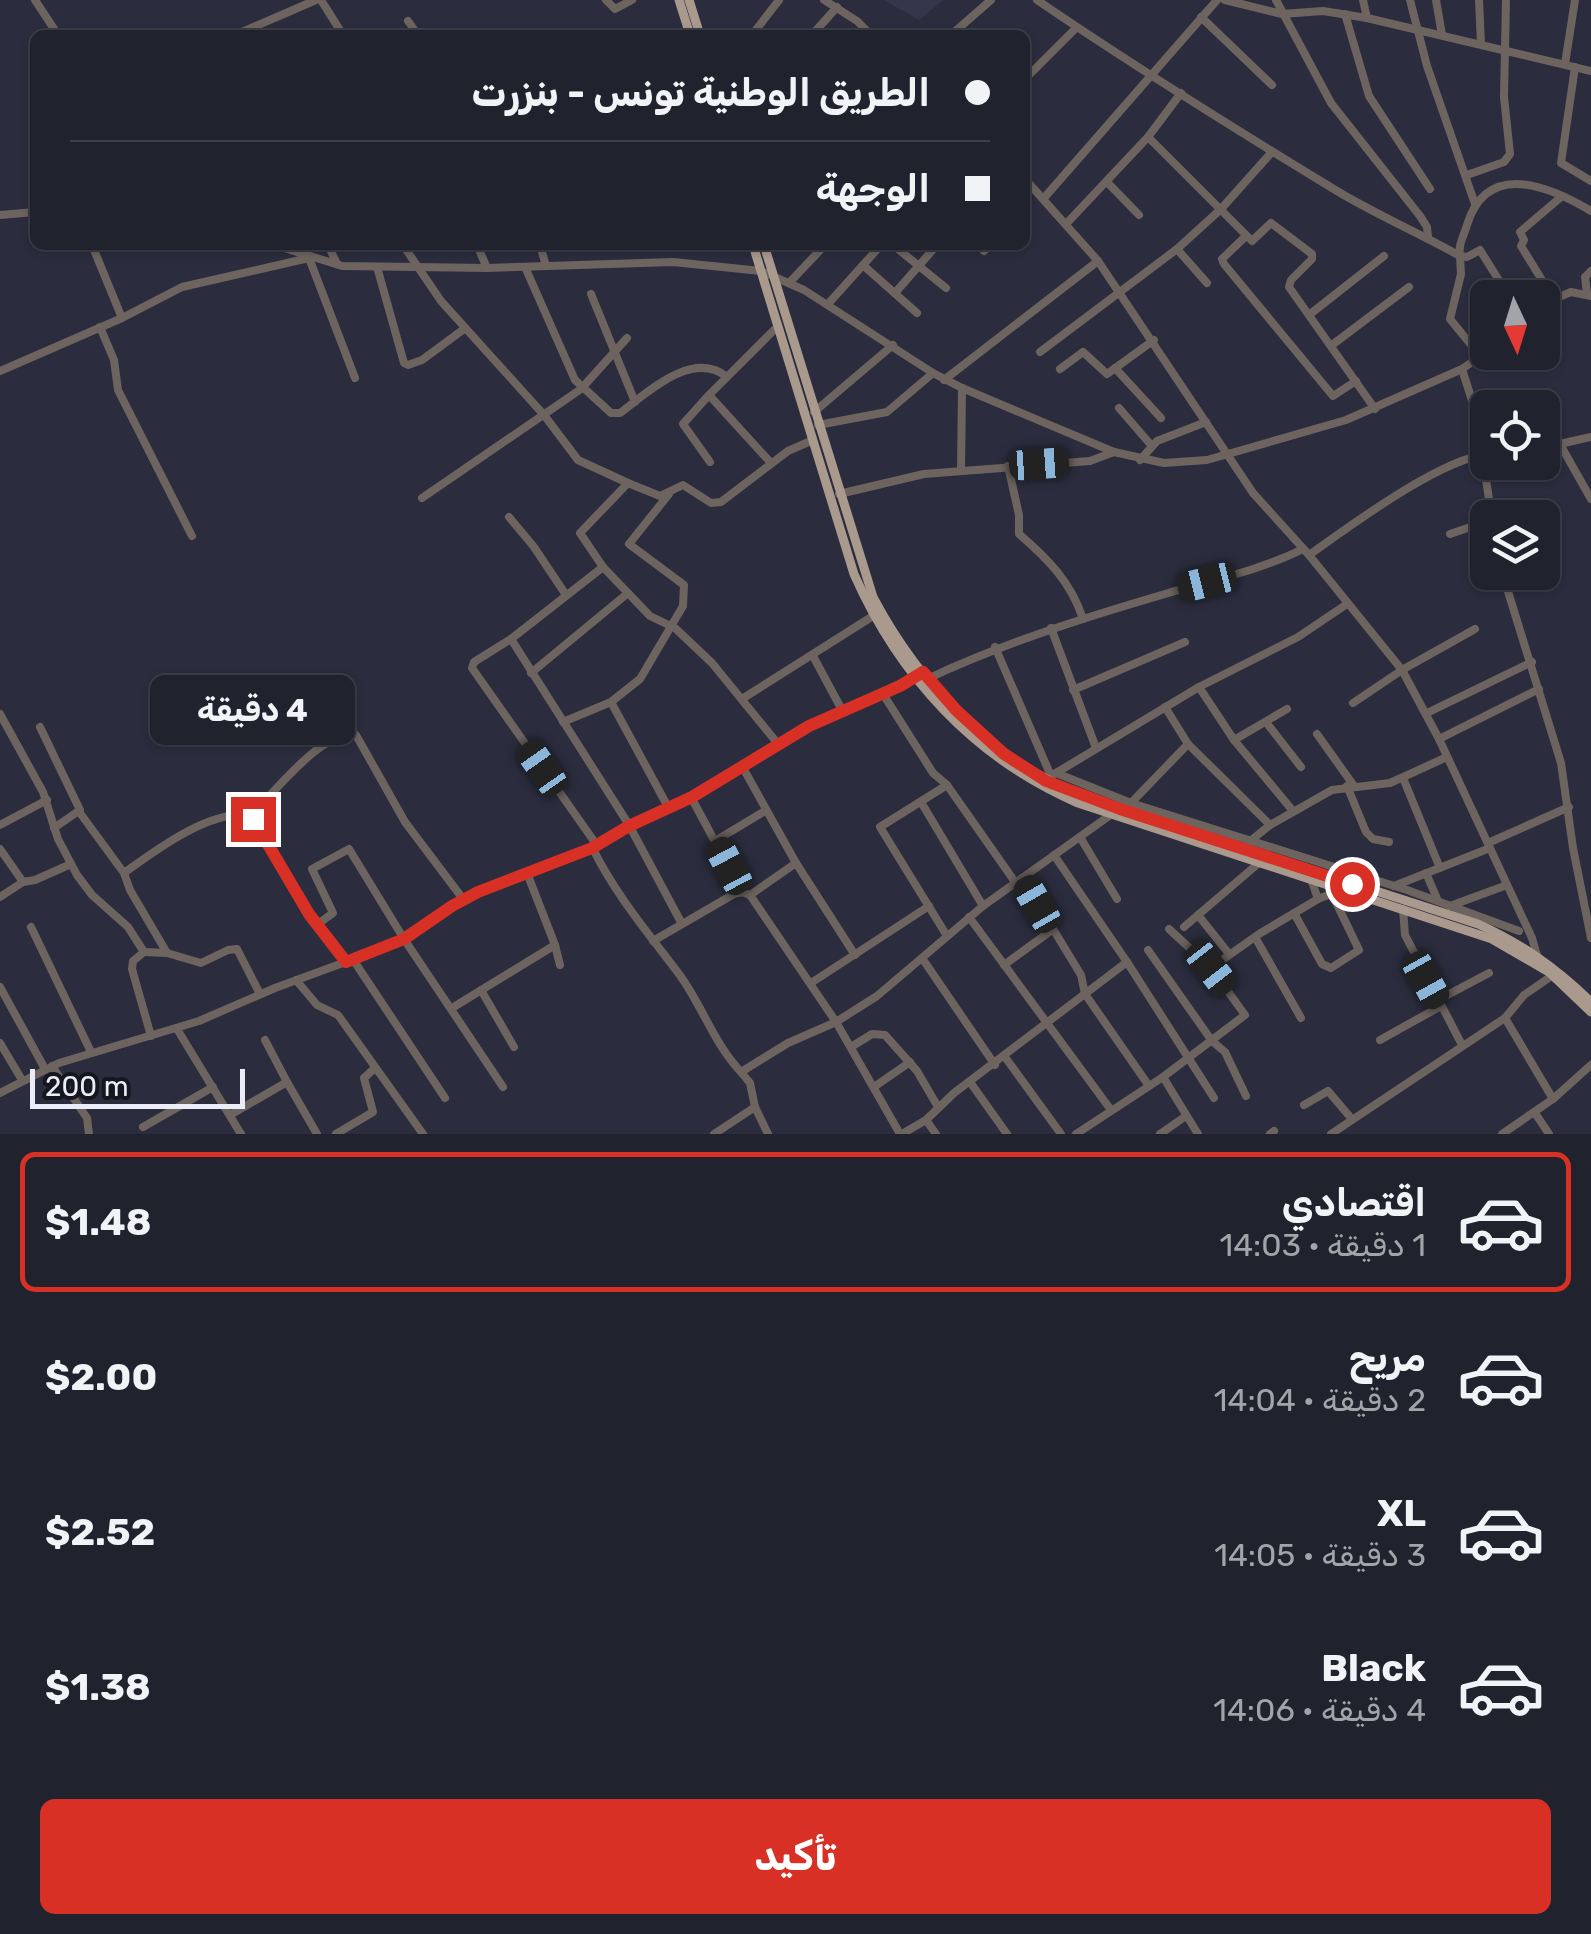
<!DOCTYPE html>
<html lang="ar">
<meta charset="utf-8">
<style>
body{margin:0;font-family:Rubik,"Noto Sans Arabic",sans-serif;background:#2d2f3a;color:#f1f3f6;direction:rtl;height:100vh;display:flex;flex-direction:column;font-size:38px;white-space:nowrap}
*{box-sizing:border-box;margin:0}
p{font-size:32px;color:#a2a4aa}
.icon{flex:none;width:55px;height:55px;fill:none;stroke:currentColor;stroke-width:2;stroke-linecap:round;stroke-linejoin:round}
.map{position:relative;height:1134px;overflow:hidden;direction:ltr}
.panel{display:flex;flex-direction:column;background:#20222e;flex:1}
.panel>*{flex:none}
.hud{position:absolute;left:30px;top:30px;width:1000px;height:220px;border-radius:15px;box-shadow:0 2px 8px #0004,0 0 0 2px #3d3f4a;direction:rtl;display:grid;align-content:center;height:220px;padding:0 40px;background:#20222e}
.needle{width:65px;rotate:176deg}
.controls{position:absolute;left:1470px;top:280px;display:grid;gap:20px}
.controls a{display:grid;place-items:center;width:90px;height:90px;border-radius:15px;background:#20222e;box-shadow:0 2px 8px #0004,0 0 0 2px #3d3f4a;font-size:50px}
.scale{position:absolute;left:30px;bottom:25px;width:215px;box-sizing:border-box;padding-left:10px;border:5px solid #eaecf7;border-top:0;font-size:28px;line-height:35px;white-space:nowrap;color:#eaecf7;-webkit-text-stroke:8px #15161e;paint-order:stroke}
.end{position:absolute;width:45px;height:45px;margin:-22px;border:12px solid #d93025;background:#fff;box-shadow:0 0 0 5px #fff}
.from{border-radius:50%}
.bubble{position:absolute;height:70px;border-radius:15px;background:#20222e;box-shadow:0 2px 8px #0004,0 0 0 2px #3d3f4a;font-size:32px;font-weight:700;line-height:70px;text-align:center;direction:rtl}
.car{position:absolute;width:30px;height:60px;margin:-30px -15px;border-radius:12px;box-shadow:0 0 8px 2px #0007;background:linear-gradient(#222 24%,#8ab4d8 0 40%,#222 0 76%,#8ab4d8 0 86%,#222 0)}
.hud b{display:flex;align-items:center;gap:35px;height:95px;font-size:38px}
.hud b+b{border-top:2px solid #3d3f4a}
.hud i{width:25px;height:25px;background:#f1f3f6}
ul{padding:18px 0 0;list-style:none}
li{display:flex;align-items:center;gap:30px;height:140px;margin:0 20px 15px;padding:0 20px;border:5px solid transparent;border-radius:15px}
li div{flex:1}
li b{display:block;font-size:38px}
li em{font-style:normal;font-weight:700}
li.selected{border-color:#d93025}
li>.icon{width:90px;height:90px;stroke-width:1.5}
.action{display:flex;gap:20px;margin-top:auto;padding:20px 40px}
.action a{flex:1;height:115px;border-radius:15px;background:#d93025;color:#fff;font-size:40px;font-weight:700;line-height:115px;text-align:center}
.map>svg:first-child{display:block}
.built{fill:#34364c}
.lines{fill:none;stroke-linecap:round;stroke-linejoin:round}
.minor{stroke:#6d645f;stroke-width:8}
.major{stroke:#aa998d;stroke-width:9}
.route{stroke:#d93025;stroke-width:12}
</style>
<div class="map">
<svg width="1591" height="1134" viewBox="0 0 1591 1134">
<rect width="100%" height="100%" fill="#2b2d3e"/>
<path class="built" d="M 884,0 L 943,0 L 919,20 Z"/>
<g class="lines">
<g class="minor">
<path d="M 35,0 L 58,35"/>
<path d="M 321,0 L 343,35"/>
<path d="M 606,0 L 615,9 L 632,0"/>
<path d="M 824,0 L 857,21 L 871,35"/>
<path d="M 1037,0 C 1135,67 1235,129 1337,191 C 1377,215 1419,233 1460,256 L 1461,274 L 1450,319 L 1481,357"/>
<path d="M 1225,0 L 1282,14 L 1323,11 L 1367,18 L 1591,71"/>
<path d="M 1276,0 L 1331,103 L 1420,216 L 1427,227 L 1428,237"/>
<path d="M 1363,0 L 1367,18"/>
<path d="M 1410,0 L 1427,66 L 1475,204"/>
<path d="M 1436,0 L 1442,35"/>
<path d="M 1479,0 L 1481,44"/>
<path d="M 1345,14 L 1369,96 L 1430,189"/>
<path d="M 1201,17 L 1272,85"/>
<path d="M 408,21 L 418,35"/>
<path d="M 235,35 L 316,0"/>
<path d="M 679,35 L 688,29"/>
<path d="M 752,35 L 779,0"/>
<path d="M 812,35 L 837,7"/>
<path d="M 951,35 L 991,0"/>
<path d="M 1565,64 L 1575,0"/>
<path d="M 1575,67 L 1561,163 L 1591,181"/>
<path d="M 1025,79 L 1076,28"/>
<path d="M 1148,137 L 1252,241 L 1271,223 L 1312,254 L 1312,259 L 1291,280 L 1289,287 L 1375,409"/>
<path d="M 1467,175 L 1504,162 L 1510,154 L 1504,97 L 1506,0"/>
<path d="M 1025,179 L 1098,261 L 1253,493 L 1309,555 L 1402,670 L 1439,739 L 1532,938 L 1538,959"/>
<path d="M 1107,182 L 1139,215"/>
<path d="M 1044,198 L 1217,0"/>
<path d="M 0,215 L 35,212"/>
<path d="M 1067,223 L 1148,137 L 1181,93"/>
<path d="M 1246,236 L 1222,259 L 1224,264 L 1333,396 L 1356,381"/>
<path d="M 92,245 L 122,318"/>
<path d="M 275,245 L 342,266 L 487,268 L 673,262 L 761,271 L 804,290 L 933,373 L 962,388 L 1114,452 L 1164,463 L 1207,460 L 1346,420 L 1462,369 L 1488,351"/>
<path d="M 328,245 L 337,264"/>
<path d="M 403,245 L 441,301 L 544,415 L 578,460 L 628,483"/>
<path d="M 477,245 L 487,268"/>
<path d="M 540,245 L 546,266"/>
<path d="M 893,245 L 946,288"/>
<path d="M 953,245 L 954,246"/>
<path d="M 1177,249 L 1207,283"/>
<path d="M 984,251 L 990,245"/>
<path d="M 864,266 L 917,313"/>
<path d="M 377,267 L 404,363 L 408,365 L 422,360 L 464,329"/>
<path d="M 525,267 L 575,380 L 611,413 L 620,413 C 648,392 693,349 727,377"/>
<path d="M 789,283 L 825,245"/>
<path d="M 895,293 L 937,245"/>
<path d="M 591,294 L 635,402"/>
<path d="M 1587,294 L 1585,277 L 1591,271"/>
<path d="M 1510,298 L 1480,250 L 1467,257 L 1460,256 C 1458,244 1464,236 1467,225 C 1487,160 1549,186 1591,211"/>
<path d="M 1550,299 L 1545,285 L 1521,246 L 1524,240 L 1520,232 L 1561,197"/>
<path d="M 828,304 L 881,245"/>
<path d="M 1542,304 L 1571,292 L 1591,296"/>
<path d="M 1309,315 L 1384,256"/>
<path d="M 100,327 L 114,360 L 118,390 L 192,536"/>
<path d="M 1332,345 L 1409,287"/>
<path d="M 1040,352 L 1177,249 L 1221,209 L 1271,153"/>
<path d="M 1115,368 L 1161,418"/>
<path d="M 1060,369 L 1083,352 L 1107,374 L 1154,340"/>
<path d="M 1462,369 L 1475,410 L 1474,424 L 1481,448 L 1492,518"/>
<path d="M 0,371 L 122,318 L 182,287 L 309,258 L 355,378"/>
<path d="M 944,380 L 1098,261"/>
<path d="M 709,395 L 683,424 L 710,462"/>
<path d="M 1119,408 L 1151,445"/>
<path d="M 814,412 L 893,345"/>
<path d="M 818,425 L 887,412 L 933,373"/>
<path d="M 1561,446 L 1591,499"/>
<path d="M 1542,448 L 1591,437"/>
<path d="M 1140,460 L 1157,441 L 1206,422"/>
<path d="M 771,463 L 709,395 L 777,327"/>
<path d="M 1008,466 L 1019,515 L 1019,534 C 1048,559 1071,582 1083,619"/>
<path d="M 961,470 L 962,388"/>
<path d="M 839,494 L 924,474 L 1090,461 L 1114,452"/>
<path d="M 422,498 L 581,389 L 627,338"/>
<path d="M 509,517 L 534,547 L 566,595"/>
<path d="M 1495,518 L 1528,506"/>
<path d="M 1450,534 L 1488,521"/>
<path d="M 1309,555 C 1350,526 1440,459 1488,454"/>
<path d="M 603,567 L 511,639 L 629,825 L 682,924"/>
<path d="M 1502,572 L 1561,763 L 1573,848 L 1591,938"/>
<path d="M 1051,628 L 1096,748"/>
<path d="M 511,639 L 474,662 L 472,668 L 596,844"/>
<path d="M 995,647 L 1051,776"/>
<path d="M 813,656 L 842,710"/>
<path d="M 531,673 L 628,593"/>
<path d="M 927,679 C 1004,643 1083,618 1165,594 C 1211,580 1259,571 1303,549"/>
<path d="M 1199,687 L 1234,740 L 1293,811"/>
<path d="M 1073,690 L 1185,642"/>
<path d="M 883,694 L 933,773 L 947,785 L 1015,882"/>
<path d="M 742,699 L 873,616"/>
<path d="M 611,702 L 668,807"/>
<path d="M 1353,703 L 1402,670 L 1475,629"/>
<path d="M 1165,707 L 1188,744 L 1270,825"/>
<path d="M 1427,713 L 1532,662"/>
<path d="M 0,714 L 43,792 L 58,839 L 77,875 L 92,895 L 128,927 L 144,952 L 133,961 L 132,969 L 151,1036"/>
<path d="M 563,722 L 611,702 L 640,679 L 683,606 L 684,585 L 629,544 L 669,494"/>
<path d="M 1266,722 L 1301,767"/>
<path d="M 40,727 L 80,810 L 54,828"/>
<path d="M 1317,734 L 1354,786"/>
<path d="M 1439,739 L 1539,689"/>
<path d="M 1234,740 L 1287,709"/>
<path d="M 778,744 L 712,663 L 675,628 L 650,616 L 603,567 L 580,533 L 628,483 L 660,496 L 683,485 L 711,503 L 721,502 L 788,451 L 813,440"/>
<path d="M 742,766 L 796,863"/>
<path d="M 1056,773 L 1131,803 L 1407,890 L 1519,931"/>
<path d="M 1051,776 L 1199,687 L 1298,637 L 1347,604"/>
<path d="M 1403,778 L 1440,868"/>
<path d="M 947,785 L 880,827 L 947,936"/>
<path d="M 1347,786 L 1366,832 L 1373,839 L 1389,842"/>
<path d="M 691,797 L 742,892"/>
<path d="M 921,802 L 983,906"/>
<path d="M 1131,803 L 1188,744"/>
<path d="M 80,813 L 124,873 L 130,890 L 167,953 L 144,952"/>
<path d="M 250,815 C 276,793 319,731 356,735 L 405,822 L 463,899"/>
<path d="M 0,825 L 47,800"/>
<path d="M 1080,837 L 1117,899"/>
<path d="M 715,841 L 765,811"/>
<path d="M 1249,842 L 1270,825 L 1332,790 L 1390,783 L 1447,757"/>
<path d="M 1488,843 L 1569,807"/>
<path d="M 592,847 C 615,894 648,933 679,974 C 702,1005 714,1044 741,1072"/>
<path d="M 0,849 L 23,882 L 35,880 L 71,864"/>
<path d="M 1054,855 L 1127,962 L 1214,1098"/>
<path d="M 124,873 C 156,850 209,810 250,815 L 309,913 L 346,962"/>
<path d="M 527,873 L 555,945 L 560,965"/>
<path d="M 1426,873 L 1438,901"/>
<path d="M 1022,878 L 1081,975 L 1085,994 L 1149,1086"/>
<path d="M 1311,879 L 1318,899 L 1336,892"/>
<path d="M 1394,886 L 1490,848"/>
<path d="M 750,895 L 796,863 L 855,955"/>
<path d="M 0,897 L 23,882"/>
<path d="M 1450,906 L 1507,885"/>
<path d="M 1403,909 L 1405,935 L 1462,1045"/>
<path d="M 1294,913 L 1322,964 L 1331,968 L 1359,950 L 1332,894"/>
<path d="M 1198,915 L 1229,954"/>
<path d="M 969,917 L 1111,1110"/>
<path d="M 318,924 L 333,913 L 312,869 L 349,849 L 404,939 L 503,1087"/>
<path d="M 31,927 L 91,1052"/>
<path d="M 1184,927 L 1260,862"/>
<path d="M 1255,937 L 1301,1018"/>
<path d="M 653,941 L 734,894 L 742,892 L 750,895 L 836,1022 L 900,1134"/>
<path d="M 1148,950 L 1212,1041 L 1225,1052 L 1246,1096"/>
<path d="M 167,953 L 201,963 L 228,950 L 237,949 L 260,994"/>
<path d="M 922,958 L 995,1065"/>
<path d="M 354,961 L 445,1098"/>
<path d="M 1004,965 L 1052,930"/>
<path d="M 1211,968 L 1259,934 L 1318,899"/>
<path d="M 296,980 L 317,1005 L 338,1015 L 423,1134"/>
<path d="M 811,983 L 929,906"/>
<path d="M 0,987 L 45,1069"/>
<path d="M 481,990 L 514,1047"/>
<path d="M 1438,1000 L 1489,973"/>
<path d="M 452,1008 L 555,945"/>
<path d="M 1505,1018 L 1553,1099"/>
<path d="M 177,1029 L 241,1134"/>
<path d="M 265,1040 L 287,1082"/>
<path d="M 1380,1040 L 1441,1006"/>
<path d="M 0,1043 L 22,1080"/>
<path d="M 851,1047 L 872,1034 L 885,1035 L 917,1071 L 938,1107"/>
<path d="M 1005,1057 L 1061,1134"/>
<path d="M 52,1066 L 87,1118 L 89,1134"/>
<path d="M 1163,1077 L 1198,1134"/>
<path d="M 970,1082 L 1007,1134"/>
<path d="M 874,1087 L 910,1062"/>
<path d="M 0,1093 L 59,1063 L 199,1021 L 275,988 L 389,946 L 463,899 L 592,847 L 629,825 L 691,797 L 809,726 L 919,675"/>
<path d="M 1304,1105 L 1328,1091 L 1351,1118"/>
<path d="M 1535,1113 L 1549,1134"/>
<path d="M 230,1115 L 287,1082 L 317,1134"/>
<path d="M 926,1120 L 936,1134"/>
<path d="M 143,1127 L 213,1087"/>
<path d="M 336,1134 L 373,1112 L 364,1078 L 375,1068"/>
<path d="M 714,1134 L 755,1107"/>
<path d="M 768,1134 L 755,1107 L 750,1083 L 741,1072 L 788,1043 L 836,1022 L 877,996 L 983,906 L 1116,811"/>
<path d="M 902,1134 L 926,1120 L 954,1093 L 1127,962"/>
<path d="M 1076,1134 L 1163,1077 L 1245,1015 L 1211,968 L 1169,929"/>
<path d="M 1160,1134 L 1186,1116"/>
<path d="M 1270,1134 L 1274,1131"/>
<path d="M 1331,1134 L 1505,1018 L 1524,995 L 1553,975"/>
<path d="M 1502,1134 L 1553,1099 L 1591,1065"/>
</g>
<g class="major">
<path d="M 679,0 L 690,35"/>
<path d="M 689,0 L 700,35"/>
<path d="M 753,245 L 854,574 C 899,676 974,758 1078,803 L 1492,939 L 1549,972 L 1591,1012"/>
<path d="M 764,245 L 873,597 C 919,684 993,762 1086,797 L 1478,924 C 1522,944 1556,968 1591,1002"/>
</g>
</g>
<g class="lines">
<path class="route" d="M 253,819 L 309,914 L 346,962 L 404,939 L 452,906 L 478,892 L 592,848 L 629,826 L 692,797 L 809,726 L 900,686 L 923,672 L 956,710 L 1004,754 L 1046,781 L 1120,809 L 1352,884"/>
</g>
</svg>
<div class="controls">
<a><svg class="needle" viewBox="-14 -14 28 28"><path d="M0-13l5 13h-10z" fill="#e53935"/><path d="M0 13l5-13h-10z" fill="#a2a4aa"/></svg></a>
<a><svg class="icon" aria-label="locate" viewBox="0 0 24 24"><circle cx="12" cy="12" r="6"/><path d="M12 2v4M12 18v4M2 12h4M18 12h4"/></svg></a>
<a><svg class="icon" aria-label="layers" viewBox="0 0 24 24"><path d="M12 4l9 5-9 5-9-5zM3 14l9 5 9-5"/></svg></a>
</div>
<div class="scale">200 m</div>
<i class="end from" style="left:1352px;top:884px"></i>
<i class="end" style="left:253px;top:819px"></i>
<div class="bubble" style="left:150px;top:675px;width:205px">4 دقيقة</div>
<i class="car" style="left:1039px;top:464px;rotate:86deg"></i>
<i class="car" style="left:1207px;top:582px;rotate:256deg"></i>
<i class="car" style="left:542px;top:768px;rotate:325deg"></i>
<i class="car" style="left:729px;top:866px;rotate:332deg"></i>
<i class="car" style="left:1037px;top:904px;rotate:330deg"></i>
<i class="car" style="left:1211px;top:968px;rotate:142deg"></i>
<i class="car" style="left:1426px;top:980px;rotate:151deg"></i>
<div class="hud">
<b><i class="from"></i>الطريق الوطنية تونس - بنزرت</b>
<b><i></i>الوجهة</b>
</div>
</div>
<section class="panel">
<ul>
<li class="selected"><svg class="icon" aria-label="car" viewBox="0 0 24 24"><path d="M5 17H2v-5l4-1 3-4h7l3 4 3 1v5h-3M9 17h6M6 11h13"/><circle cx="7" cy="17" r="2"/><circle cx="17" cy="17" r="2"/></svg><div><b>اقتصادي</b><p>1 دقيقة · 14:03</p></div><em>$1.48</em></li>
<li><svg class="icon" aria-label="car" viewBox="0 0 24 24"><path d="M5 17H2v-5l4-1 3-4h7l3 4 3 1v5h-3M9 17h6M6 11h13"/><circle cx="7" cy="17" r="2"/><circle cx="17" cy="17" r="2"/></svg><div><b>مريح</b><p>2 دقيقة · 14:04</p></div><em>$2.00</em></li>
<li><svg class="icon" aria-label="car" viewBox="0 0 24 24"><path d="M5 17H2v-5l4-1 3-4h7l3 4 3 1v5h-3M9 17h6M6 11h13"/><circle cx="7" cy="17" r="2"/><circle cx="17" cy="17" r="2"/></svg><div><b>XL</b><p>3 دقيقة · 14:05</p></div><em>$2.52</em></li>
<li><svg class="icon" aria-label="car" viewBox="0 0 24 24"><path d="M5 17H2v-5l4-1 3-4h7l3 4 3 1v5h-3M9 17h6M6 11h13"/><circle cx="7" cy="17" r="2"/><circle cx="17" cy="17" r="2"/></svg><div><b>Black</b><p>4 دقيقة · 14:06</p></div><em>$1.38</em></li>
</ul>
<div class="action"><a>تأكيد</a></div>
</section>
